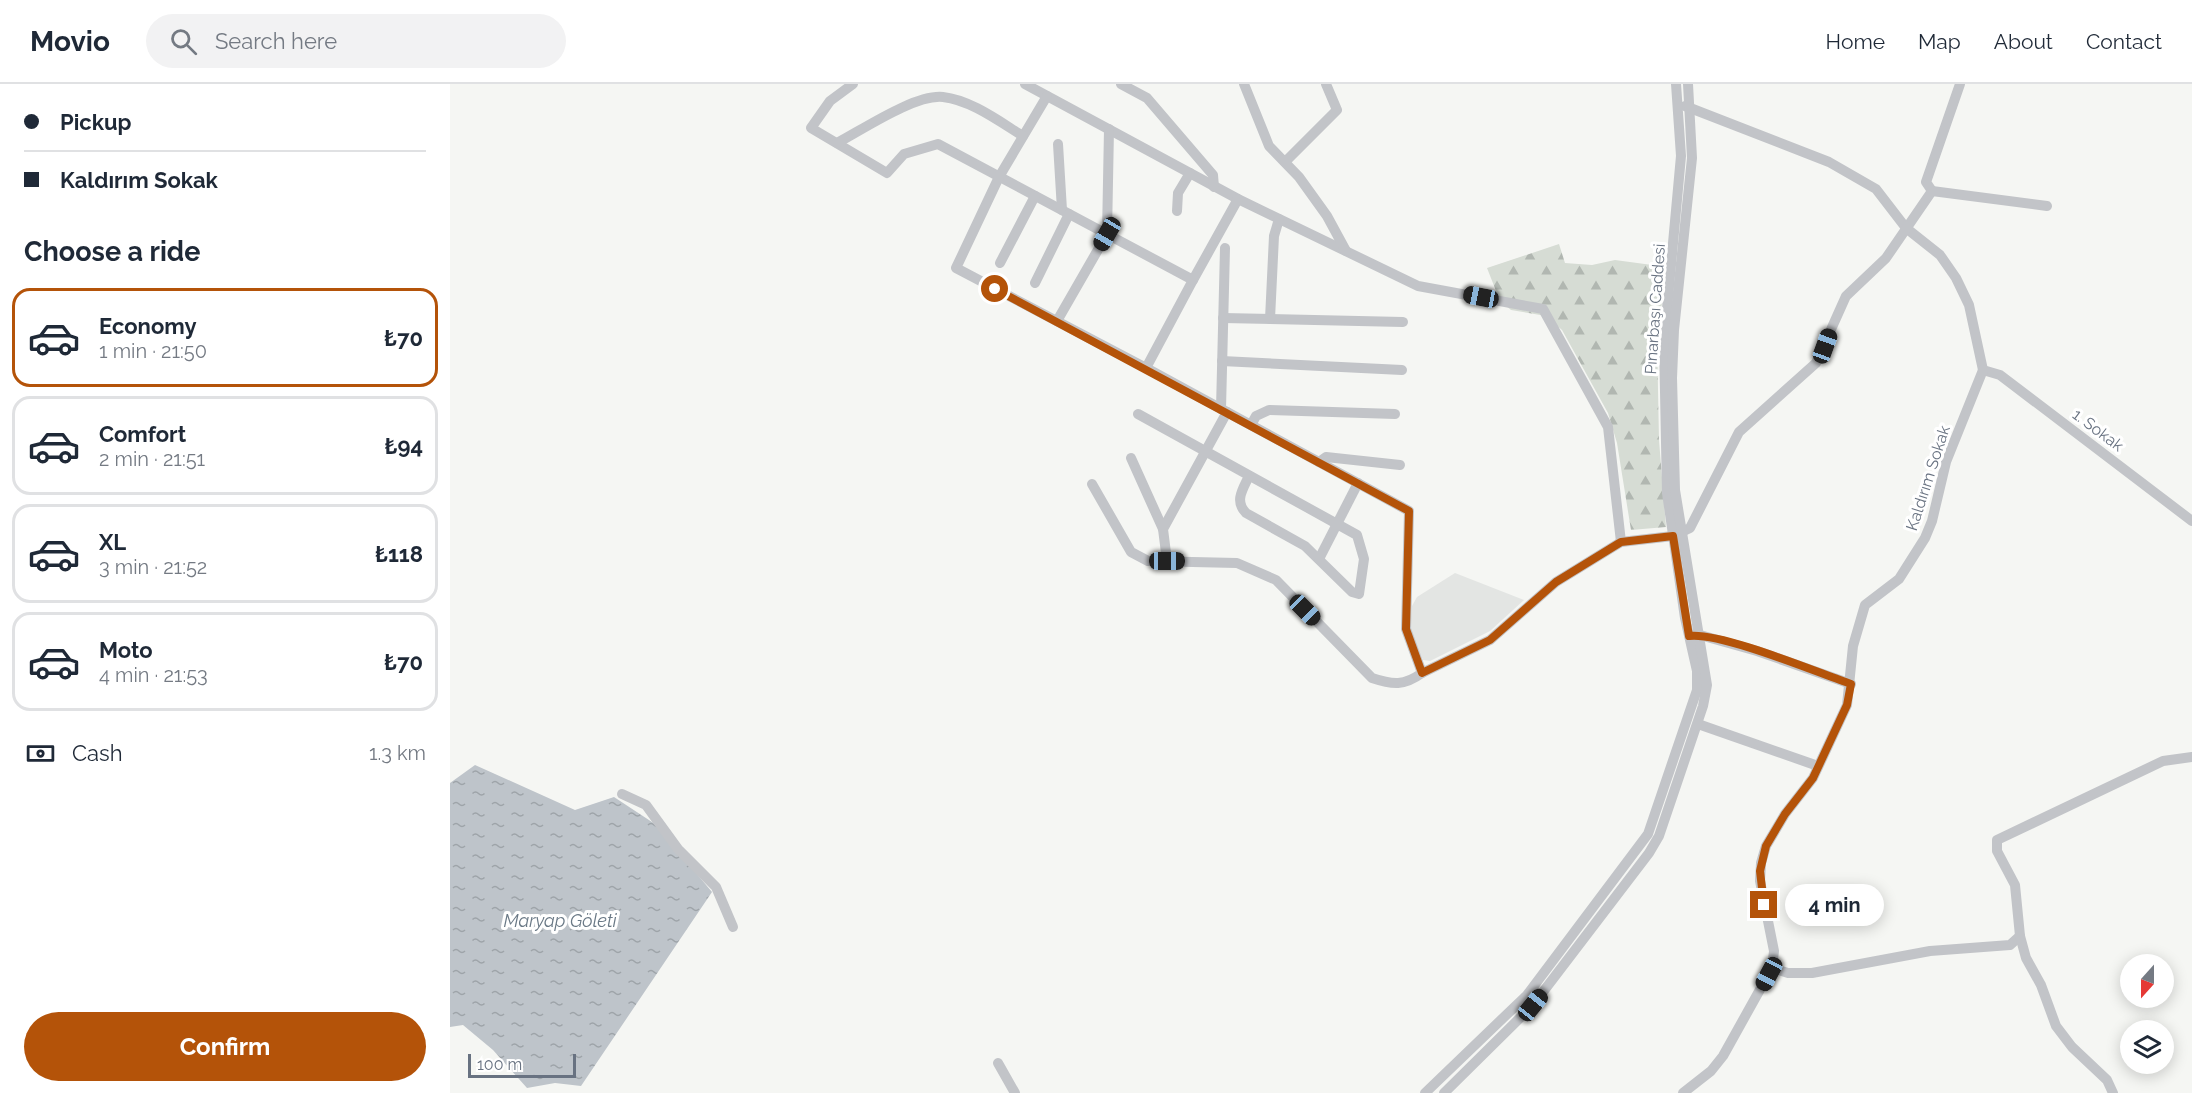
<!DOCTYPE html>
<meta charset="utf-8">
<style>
body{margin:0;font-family:Raleway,sans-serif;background:#f2f2f3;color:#1f2937;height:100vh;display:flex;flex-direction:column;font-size:22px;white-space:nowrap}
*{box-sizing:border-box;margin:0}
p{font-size:20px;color:#747a83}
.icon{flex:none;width:33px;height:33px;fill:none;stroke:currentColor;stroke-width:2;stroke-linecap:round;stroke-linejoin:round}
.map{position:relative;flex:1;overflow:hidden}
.drawer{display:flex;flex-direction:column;background:#fff;width:450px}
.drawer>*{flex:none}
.hud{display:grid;align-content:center;height:132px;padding:0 24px;background:#fff}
.needle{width:39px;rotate:201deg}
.fabs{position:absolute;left:1670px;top:870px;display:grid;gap:12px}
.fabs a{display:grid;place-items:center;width:54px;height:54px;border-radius:50%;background:#fff;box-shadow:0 3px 15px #0003;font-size:30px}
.scale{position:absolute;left:18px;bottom:15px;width:108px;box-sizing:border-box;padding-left:6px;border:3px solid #687281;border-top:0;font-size:16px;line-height:21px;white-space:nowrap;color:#687281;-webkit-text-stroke:4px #fff;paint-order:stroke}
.end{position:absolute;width:27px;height:27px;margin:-14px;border:8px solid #b45309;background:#fff;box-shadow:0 0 0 3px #fff}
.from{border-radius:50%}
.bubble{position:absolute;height:42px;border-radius:21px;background:#fff;box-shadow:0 3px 15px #0003;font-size:20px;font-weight:700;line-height:42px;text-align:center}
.car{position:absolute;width:18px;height:36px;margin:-18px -9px;border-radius:8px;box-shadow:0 0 4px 2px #0007;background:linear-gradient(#222 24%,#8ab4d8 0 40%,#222 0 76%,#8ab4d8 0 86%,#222 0)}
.hud b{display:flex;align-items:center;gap:21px;height:57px;font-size:22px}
.hud b+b{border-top:2px solid #e0e1e3}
.hud i{width:15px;height:15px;background:#1f2937}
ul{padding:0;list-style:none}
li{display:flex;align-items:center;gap:18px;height:99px;margin:0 12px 9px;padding:0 12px;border:3px solid #e0e1e3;border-radius:18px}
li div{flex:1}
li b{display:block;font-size:22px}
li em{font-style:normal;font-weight:700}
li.active{border-color:#b45309}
li>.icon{width:54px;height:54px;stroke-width:1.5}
h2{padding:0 24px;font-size:27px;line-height:72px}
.pay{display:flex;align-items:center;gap:15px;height:66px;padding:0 24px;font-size:22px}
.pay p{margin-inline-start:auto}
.button{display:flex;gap:12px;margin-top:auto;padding:12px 24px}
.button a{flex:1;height:69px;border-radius:36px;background:#b45309;color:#fff;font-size:24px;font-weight:700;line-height:69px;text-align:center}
header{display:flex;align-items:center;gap:36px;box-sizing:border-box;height:84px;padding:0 30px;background:#fff;border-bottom:2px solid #e0e1e3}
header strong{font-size:28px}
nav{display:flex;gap:33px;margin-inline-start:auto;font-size:21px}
.search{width:420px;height:54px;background:#f2f2f3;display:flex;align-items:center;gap:15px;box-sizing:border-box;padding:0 21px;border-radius:33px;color:#747a83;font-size:22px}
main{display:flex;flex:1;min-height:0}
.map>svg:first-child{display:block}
.built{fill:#e3e5e3}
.forest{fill:url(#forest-firs)}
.water{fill:url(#water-ripples)}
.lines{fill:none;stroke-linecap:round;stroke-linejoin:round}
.minor{stroke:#c2c4c8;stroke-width:10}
.route{stroke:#b45309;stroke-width:8}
.labels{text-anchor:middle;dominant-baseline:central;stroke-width:6;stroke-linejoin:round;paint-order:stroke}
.street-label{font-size:16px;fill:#687281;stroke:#fff}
.water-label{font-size:18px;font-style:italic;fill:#697885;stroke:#fff}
</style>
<header>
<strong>Movio</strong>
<div class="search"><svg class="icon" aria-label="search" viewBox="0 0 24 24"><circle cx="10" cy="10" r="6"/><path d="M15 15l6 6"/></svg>Search here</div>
<nav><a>Home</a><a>Map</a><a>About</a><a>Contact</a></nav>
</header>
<main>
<section class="drawer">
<div class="hud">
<b><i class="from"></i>Pickup</b>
<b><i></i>Kaldırım Sokak</b>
</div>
<h2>Choose a ride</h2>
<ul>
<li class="active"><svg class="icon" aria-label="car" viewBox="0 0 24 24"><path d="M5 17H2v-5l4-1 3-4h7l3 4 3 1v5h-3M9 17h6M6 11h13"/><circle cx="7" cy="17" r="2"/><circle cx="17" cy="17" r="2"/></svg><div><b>Economy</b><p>1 min · 21:50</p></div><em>₺70</em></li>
<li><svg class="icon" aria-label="car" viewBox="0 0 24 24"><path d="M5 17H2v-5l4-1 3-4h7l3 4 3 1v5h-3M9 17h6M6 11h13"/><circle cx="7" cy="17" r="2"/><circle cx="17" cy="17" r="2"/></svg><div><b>Comfort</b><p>2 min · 21:51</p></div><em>₺94</em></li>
<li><svg class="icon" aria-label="car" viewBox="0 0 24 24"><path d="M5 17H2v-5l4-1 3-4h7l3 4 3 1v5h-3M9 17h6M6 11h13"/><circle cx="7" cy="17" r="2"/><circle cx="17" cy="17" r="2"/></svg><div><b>XL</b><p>3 min · 21:52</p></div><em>₺118</em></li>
<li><svg class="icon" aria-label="car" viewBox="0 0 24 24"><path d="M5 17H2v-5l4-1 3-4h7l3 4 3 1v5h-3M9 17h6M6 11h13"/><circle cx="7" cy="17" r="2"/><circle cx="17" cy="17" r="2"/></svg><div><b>Moto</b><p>4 min · 21:53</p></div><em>₺70</em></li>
</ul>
<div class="pay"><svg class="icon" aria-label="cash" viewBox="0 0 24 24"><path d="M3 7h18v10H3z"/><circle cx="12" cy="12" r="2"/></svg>Cash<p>1.3 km</p></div>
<div class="button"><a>Confirm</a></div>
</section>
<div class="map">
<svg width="1742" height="1009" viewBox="0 0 1742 1009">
<defs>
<pattern id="forest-firs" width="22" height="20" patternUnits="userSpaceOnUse" patternTransform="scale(1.5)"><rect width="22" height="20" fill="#d6dcd4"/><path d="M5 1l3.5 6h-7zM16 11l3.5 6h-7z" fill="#b1b7b1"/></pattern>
<pattern id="water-ripples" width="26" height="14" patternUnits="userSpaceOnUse" patternTransform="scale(1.5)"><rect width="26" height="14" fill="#bec4ca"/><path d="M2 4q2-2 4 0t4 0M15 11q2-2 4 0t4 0" fill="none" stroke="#9ea4a9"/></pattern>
</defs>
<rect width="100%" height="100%" fill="#f5f6f3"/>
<path class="built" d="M 1005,489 L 1074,516 L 1040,547 L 980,577 L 973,576 L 960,547 L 962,522 L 967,513 Z"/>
<path class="forest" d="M 1109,160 L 1115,179 L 1142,181 L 1165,176 L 1217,183 L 1207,253 L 1209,356 L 1216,443 L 1181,446 L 1167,359 L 1158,329 L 1112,246 L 1096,232 L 1061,226 L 1050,217 L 1037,184 Z"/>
<path class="water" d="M 25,681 L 125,726 L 164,713 L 205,740 L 262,808 L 131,1002 L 105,999 L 77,1004 L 43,966 L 13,941 L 0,943 L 0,699 Z"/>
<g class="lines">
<g class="minor">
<path d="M 403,0 L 380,17 L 361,44 L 437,89 L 454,70 L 488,60 L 743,196 L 696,284 L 959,427 L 956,545 L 972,589 C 954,602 943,601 922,594 L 826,496 L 787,479 L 698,477 L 681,468 L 642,400"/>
<path d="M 575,0 L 788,115 L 968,202 L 1093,225 L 1158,343 L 1171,458"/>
<path d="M 671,0 L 697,14 L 763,91 L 764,103"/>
<path d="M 794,0 L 819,62 L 849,93 L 877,132 L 896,167"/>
<path d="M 597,12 L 549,93 L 506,184 L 696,284"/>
<path d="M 1235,22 L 1379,78 L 1426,105 L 1456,144 L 1490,171 L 1506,194 L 1519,221 L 1533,286"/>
<path d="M 387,59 C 412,46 465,10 493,13 C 521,16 550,38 573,52"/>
<path d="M 608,60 L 612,126"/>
<path d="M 835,78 L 887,26 L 876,0"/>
<path d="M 1482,107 L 1476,98 L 1510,0"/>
<path d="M 727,127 L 728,109 L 740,89"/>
<path d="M 550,179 L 585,112"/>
<path d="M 743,196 L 788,115"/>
<path d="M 585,199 L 619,130"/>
<path d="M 773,234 L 953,238"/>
<path d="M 820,235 L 824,152 L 829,135"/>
<path d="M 607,237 L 657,150 L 659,45"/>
<path d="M 772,277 L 952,286"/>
<path d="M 1533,286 L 1550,291 L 1742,437"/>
<path d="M 771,325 L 775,164"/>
<path d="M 688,330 L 907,451 L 914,475 L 909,510 L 902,508 L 855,462 L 796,429 C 784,417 793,405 799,392"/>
<path d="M 801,341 L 806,332 L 819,326 L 945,330"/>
<path d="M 681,374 L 713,445"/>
<path d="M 869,378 L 876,373 L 950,381"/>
<path d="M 869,475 L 908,399"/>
<path d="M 717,477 L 713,445 L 777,328"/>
<path d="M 1244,552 L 1250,551 L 1307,567 L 1401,600"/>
<path d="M 972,589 L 1040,556 L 1106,498 L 1171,458 L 1223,452 L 1240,444 L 1289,348 L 1366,279 L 1396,212 L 1436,174 L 1482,107 L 1597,122"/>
<path d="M 1248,640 L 1368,682"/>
<path d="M 172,710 L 196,721 L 228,765 L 266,803 L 283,843"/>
<path d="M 1322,884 L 1338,889 L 1362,889 L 1480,867 L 1560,861 L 1570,852"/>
<path d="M 548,979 L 565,1009"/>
<path d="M 975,1009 L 1077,911 L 1198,750 L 1247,606 L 1247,587 L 1235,534 L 1217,409 L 1214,257 L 1231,72 L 1226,0"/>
<path d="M 994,1009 L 1083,921 L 1199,769 L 1209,752 L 1253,622 L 1257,601 L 1225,406 L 1222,294 L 1224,246 L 1242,74 L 1238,0"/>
<path d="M 1233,1009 L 1261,987 L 1273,972 L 1322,884 L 1324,867 L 1310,797 L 1311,779 L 1316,762 L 1335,730 L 1363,694 L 1397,621 L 1403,562 L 1415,521 L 1449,495 L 1475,454 L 1482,437 L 1496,378 L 1533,286"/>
<path d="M 1663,1009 L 1657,996 L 1622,963 L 1606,942 L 1591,901 L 1576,874 L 1570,852 L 1565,801 L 1547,767 L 1547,756 L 1713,677 L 1742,673"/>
</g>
</g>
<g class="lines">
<path class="route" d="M 545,205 L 959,427 L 956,545 L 972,589 L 1040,556 L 1106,498 L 1171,458 L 1223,452 L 1239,552 C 1271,548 1366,588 1401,600 L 1397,621 L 1363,694 L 1335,730 L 1316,762 L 1310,787 L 1314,821"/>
</g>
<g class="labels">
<g class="street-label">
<text transform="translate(1205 225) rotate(-86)">Pınarbaşı Caddesi</text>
<text transform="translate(1648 346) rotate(37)">1. Sokak</text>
<text transform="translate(1478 394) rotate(-72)">Kaldırım Sokak</text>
</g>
<g class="water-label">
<text x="110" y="836">Maryap Göleti</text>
</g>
</g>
</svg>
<div class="fabs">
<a><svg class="needle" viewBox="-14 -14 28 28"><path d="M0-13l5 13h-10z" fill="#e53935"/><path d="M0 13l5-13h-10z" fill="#747a83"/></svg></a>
<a><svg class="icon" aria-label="layers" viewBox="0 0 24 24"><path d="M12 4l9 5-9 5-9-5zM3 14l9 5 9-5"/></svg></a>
</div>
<div class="scale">100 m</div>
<i class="end from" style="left:545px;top:205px"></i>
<i class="end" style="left:1314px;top:821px"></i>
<div class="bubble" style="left:1335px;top:800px;width:99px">4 min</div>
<i class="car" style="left:657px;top:150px;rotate:210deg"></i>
<i class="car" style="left:1031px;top:213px;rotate:281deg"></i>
<i class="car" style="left:1375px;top:262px;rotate:20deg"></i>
<i class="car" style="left:717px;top:477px;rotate:90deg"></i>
<i class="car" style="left:855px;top:526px;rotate:135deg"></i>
<i class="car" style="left:1319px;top:890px;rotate:208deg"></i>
<i class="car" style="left:1083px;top:921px;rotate:39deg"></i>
</div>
</main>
